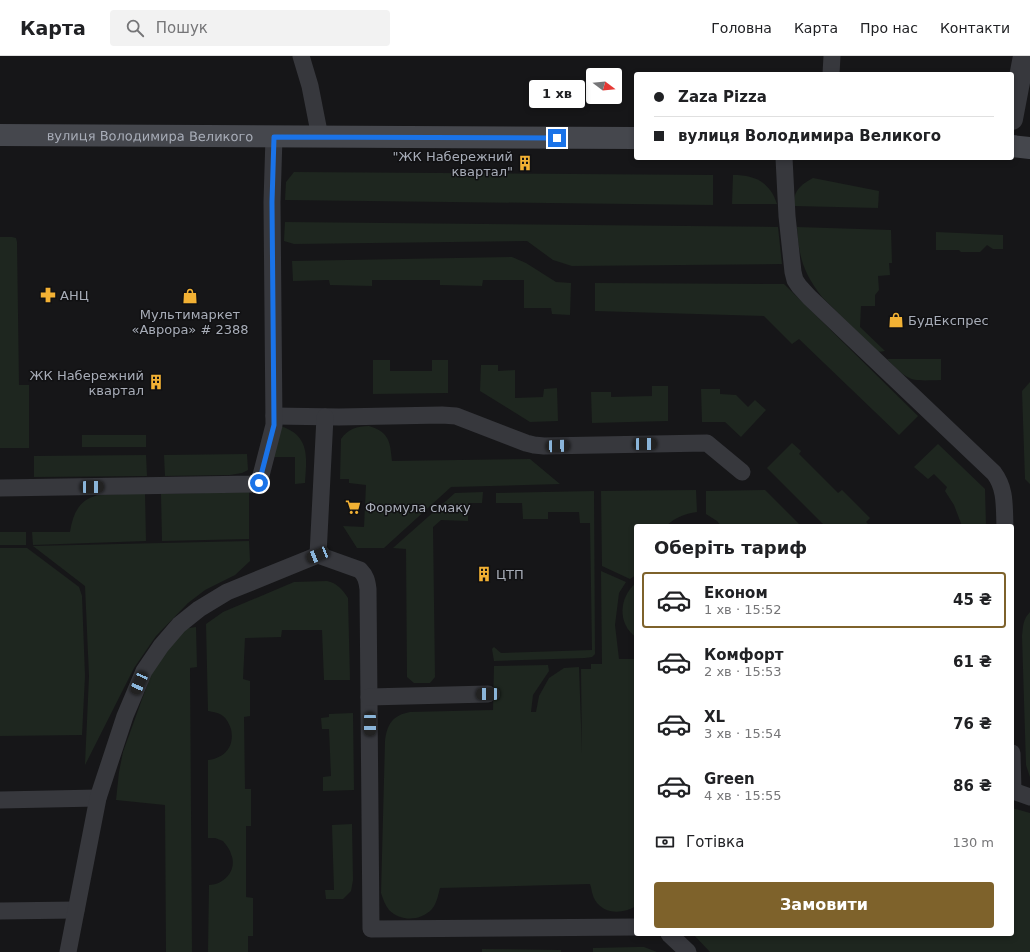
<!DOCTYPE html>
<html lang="uk">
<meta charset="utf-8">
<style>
body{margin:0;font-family:"DejaVu Sans",sans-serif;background:#f2f2f2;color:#202124;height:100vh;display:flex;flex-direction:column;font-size:15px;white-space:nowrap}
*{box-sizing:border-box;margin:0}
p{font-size:13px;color:#757577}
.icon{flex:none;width:22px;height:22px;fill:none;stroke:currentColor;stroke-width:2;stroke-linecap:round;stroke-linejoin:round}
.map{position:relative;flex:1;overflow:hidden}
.drawer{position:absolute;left:634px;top:468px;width:380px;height:412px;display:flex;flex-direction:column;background:#fff;border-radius:4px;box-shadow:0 2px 6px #0003}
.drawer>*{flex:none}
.hud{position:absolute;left:634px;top:16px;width:380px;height:88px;border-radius:4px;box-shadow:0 2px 6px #0003;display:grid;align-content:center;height:88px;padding:0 20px;background:#fff}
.needle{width:26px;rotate:106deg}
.tools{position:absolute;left:586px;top:12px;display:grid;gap:8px}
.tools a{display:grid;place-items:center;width:36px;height:36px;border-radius:4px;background:#fff;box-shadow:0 2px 6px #0003;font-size:20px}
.end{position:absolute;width:18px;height:18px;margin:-9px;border:5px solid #1a73e8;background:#fff;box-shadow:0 0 0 2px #fff}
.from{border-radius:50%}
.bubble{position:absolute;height:28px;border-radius:4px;background:#fff;box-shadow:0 2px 6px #0003;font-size:13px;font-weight:700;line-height:28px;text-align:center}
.car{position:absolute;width:12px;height:24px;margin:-12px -6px;border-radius:5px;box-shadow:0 0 3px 1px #0007;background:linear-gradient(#222 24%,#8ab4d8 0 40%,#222 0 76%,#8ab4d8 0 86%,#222 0)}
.hud b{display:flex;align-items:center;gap:14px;height:38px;font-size:15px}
.hud b+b{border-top:1px solid #e0e0e0}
.hud i{width:10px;height:10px;background:#202124}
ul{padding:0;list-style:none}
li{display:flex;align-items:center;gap:12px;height:56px;margin:0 8px 6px;padding:0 12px;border:2px solid transparent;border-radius:4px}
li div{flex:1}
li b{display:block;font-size:15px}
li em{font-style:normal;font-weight:700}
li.current{border-color:#7e622b}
li>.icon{width:36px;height:36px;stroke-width:1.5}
h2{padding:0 20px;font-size:18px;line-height:48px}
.pay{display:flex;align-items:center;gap:10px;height:44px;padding:0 20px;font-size:15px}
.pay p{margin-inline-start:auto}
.primary-button{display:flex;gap:8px;margin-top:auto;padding:8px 20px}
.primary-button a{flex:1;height:46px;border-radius:4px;background:#7e622b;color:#fff;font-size:16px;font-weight:700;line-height:46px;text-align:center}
header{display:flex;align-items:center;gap:24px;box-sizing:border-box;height:56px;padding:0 20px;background:#fff;border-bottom:1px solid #e0e0e0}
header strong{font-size:19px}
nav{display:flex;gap:22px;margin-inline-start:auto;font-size:14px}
.search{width:280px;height:36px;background:#f2f2f2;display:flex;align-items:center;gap:10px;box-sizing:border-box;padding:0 14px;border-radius:4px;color:#757577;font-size:15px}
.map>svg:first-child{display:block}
.green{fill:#1e261f}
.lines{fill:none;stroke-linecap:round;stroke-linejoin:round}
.service{stroke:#37383d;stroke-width:17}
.minor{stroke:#37383d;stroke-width:22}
.secondary{stroke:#45474d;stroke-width:22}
.route{stroke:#1a73e8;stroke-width:5}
.labels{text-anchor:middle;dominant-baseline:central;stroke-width:3;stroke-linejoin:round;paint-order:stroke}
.street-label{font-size:13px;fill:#a8adb8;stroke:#111113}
.poi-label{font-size:13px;fill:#a8adb8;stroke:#111113;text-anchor:start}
</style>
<header>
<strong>Карта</strong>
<div class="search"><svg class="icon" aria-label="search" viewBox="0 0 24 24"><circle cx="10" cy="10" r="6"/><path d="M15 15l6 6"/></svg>Пошук</div>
<nav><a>Головна</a><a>Карта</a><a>Про нас</a><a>Контакти</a></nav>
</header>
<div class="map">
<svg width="1030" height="896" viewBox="0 0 1030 896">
<rect width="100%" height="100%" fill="#161618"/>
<g class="green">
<path d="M 294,116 L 713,119 L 713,149 L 285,144 L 286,126 Z"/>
<path d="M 733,119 C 755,119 770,126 777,148 L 732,148 Z"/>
<path d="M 813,122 L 879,135 L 878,152 L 794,150 C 793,134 801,129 813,122 Z"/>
<path d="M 285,166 L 778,171 L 782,208 L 572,210 L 553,204 L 527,185 L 294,188 L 284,185 Z"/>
<path d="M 797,171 L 891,174 L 892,207 L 889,207 L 890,219 L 878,220 L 879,234 L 875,239 L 875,250 L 861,250 L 860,271 L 885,295 L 878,296 L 822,241 C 803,216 799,202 797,171 Z"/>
<path d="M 936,176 L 1003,179 L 1003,193 L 993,193 L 987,189 L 980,196 L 961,196 L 959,194 L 936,194 Z"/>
<path d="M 0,181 L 12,181 L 16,182 L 17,186 L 19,329 L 29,329 L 29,392 L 0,392 Z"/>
<path d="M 512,201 L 526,207 L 556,226 L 571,227 L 570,259 L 552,258 L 551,252 L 524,252 L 524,224 L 483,224 L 482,230 L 440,229 L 440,224 L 372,224 L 372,230 L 330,229 L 329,224 L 293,225 L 292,205 Z"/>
<path d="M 595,227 L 784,228 L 918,360 L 899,379 L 799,283 L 792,288 L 764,260 L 595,255 Z"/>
<path d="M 887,303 L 941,303 L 941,324 C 910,325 909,326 887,303 Z"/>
<path d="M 373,304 L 390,304 L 390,315 L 432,315 L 432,304 L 448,304 L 448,337 L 373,338 Z"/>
<path d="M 481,309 L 498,309 L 498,315 L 515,314 L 515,342 L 543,341 L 544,333 L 557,332 L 558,365 L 530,366 L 480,335 Z"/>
<path d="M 1030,326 L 1030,428 L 1025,423 L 1022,335 Z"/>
<path d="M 652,330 L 668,330 L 668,365 L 592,367 L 591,336 L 611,336 L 611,341 L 652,340 Z"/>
<path d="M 701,333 L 720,333 L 720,338 L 736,339 L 748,351 L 755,344 L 766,354 L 741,381 L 725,366 L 702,366 Z"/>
<path d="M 280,370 C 310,379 307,401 305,427 L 295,428 L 295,401 L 273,401 Z"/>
<path d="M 369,370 C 390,376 390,387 392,405 L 530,403 L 560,428 L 451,431 L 384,492 L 357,492 L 343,470 L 364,471 L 366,429 L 349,427 L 349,423 L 340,423 L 341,383 C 348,373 357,370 369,370 Z"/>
<rect x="82" y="379" width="64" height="12"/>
<path d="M 792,387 L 801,395 L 799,398 L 838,437 L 842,434 L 870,462 L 866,466 L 870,470 L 825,470 L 767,412 Z"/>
<path d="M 938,388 L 985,433 L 986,470 L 962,470 L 954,449 L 945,435 L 947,431 L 934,418 L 928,423 L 914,411 Z"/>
<path d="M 247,398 L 248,414 L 242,417 L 230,419 L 165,420 L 164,399 Z"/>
<path d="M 146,399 L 147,420 L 34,421 L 34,400 Z"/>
<path d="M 696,434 L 697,456 C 684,458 676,461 666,470 L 636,470 L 636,519 L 630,523 L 602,510 L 601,435 Z"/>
<path d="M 765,434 L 801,470 L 721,470 L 717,465 L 706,458 L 706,435 Z"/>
<path d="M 594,435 L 595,598 L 592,601 L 585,602 L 494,605 L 492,593 L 494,591 L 501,597 L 592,594 L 590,467 L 580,467 L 579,456 L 548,456 L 548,463 L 523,463 L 522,447 L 496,447 L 496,437 Z"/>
<path d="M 249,436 L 249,483 L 162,485 L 161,438 Z"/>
<path d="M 483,436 L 482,447 L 468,447 L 468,465 L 441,464 L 433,471 L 435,621 L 430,627 L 414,627 L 407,621 L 406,493 L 393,492 L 455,437 Z"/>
<path d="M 145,437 L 146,485 L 33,489 L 32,476 L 70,476 C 73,457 79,444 98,439 Z"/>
<rect x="0" y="476" width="26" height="13"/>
<path d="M 249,485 L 250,505 L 235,519 L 205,534 L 188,547 L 156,580 L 134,612 L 85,709 L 89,620 L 85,530 L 33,490 Z"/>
<path d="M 0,492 L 27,492 L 79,531 L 82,540 L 85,620 L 82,679 L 0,680 Z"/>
<path d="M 601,515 L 626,526 L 619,537 L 615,569 L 619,603 L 636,603 L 636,850 C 623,858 604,859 595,844 C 592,839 592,834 590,828 L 440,832 C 438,839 437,847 432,853 C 421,865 401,866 389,854 C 385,849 383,843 381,837 L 385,685 C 387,668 393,659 410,656 L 493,654 L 494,610 L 548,609 L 549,615 L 533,639 L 531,656 L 536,656 L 539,640 L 549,622 L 564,612 L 579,611 L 582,698 L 581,613 L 591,613 L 591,608 L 602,608 Z"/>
<path d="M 327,525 C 337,527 342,533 348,542 L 350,624 L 324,624 L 322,574 L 282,574 L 281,581 L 245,582 L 243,623 L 250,625 L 250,660 L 244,661 L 245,733 L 251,733 L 251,770 L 246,770 L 246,841 L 253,842 L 253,880 L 248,880 L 248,896 L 208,896 L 209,829 C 224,829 238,814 231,798 C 230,793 226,789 223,785 L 215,782 L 208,782 L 208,704 C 224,702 235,691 231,673 C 229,668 227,663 223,660 C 218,656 213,656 208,655 L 206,568 L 223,556 L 294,526 Z"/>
<path d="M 636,527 L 636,581 C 617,568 619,541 636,527 Z"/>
<path d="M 1030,556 L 1030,721 L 1026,709 L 1022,580 C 1023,570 1023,563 1030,556 Z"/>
<path d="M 196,571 L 197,611 L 190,612 L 192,896 L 166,896 L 165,749 L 116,744 L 119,716 L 123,696 L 154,610 L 183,573 Z"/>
<path d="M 353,657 L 354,734 L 323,735 L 323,721 L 331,720 L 329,673 L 322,673 L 321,662 L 329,661 L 329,658 Z"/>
<path d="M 1012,752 L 1030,757 L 1030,896 L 710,896 L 693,878 L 1012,878 Z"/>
<path d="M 352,768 L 353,824 L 351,835 L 343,843 L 326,843 L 325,834 L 334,834 L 332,769 Z"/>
<path d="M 637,891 L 644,891 L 657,896 L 593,896 L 593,892 Z"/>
<path d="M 482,893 L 561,894 L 561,896 L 482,896 Z"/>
</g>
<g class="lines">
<g class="service">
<path d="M 301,0 L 310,30 L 320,81"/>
<path d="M 831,18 L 832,0"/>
<path d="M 784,102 L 787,160 L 793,216 L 795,224 L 799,230 L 809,241 L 994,417 C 1006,433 1004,450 1005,470"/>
<path d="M 274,360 L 339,361 L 442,359 L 456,360 L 526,387 L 534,389 L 544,390 L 707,387 L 742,416"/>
<path d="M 325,361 L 318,499 L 360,514 C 366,520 367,525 368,533 L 371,873 L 636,871"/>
<path d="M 0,432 L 254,428 L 259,427 L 274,369 L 272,146 L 274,81"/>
<path d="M 369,641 L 488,638"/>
<path d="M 1012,697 L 1013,735 L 1012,735"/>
<path d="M 1013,735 L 1030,741"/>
<path d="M 0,744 L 98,742"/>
<path d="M 0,855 L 76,854"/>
<path d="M 669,878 L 688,896"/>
<path d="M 68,896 L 98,742 L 125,660 L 144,615 L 161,590 L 179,569 L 199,553 L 227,536 L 318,499"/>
</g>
<path class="minor" d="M 1012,63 L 1024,0"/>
<g class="secondary">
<path id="s1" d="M 0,79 L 636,82"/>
<path d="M 1012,90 L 1030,92"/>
</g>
</g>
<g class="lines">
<path class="route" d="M 259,427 L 274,369 L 272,146 L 274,81 L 557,82"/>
</g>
<defs>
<g id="building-bare" transform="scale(1.2)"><path d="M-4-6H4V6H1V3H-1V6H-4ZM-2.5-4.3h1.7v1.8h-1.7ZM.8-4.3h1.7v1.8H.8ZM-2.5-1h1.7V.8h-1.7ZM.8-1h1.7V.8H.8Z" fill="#f2b134" stroke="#111113" stroke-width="2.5" paint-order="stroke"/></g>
<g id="pharmacy-bare" transform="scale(1.2)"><path d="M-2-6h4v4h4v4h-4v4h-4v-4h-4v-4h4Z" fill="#f2b134" stroke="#111113" stroke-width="2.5" paint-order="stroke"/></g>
<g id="shop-bare" transform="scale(1.2)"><path d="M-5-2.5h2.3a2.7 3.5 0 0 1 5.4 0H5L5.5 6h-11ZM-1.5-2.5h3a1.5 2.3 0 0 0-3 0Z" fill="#f2b134" stroke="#111113" stroke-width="2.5" paint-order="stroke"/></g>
<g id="supermarket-bare" transform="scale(1.2)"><path d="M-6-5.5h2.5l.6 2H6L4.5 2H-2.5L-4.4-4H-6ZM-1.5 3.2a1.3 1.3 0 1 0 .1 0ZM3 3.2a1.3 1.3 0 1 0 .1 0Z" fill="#f2b134" stroke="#111113" stroke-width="2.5" paint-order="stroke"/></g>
</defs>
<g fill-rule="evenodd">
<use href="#building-bare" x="525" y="107"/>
<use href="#pharmacy-bare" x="48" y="239"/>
<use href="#shop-bare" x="190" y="240"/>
<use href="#shop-bare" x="896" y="264"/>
<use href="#building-bare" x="156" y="326"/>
<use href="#supermarket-bare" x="353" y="451"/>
<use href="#building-bare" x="484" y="518"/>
</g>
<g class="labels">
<g class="street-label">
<text stroke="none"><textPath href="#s1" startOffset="150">вулиця Володимира Великого</textPath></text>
</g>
<g class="poi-label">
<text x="513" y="100" text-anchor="end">"ЖК Набережний<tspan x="513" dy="15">квартал"</tspan></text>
<text x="60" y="239">АНЦ</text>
<text x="190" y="258" text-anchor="middle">Мультимаркет<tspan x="190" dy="15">«Аврора» # 2388</tspan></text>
<text x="908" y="264">БудЕкспрес</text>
<text x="144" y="319" text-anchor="end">ЖК Набережний<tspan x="144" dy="15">квартал</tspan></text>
<text x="365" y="451">Формула смаку</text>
<text x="496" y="518">ЦТП</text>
</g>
</g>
</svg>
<div class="tools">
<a><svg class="needle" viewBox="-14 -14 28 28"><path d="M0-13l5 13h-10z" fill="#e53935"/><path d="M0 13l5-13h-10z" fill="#757577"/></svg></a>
</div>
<i class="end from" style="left:259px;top:427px"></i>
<i class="end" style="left:557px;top:82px"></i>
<div class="bubble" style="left:529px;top:24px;width:56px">1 хв</div>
<i class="car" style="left:645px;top:388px;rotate:89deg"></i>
<i class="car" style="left:558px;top:390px;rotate:88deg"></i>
<i class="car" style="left:92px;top:431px;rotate:89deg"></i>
<i class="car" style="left:318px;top:499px;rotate:248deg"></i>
<i class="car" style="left:139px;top:627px;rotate:204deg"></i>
<i class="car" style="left:488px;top:638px;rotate:269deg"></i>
<i class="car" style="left:370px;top:668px;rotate:180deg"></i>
<div class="hud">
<b><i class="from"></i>Zaza Pizza</b>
<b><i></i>вулиця Володимира Великого</b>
</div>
<section class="drawer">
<h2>Оберіть тариф</h2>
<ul>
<li class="current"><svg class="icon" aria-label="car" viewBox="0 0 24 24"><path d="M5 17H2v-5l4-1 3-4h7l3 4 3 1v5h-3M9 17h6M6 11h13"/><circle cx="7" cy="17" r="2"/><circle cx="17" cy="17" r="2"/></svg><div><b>Економ</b><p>1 хв · 15:52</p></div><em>45 ₴</em></li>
<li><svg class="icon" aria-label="car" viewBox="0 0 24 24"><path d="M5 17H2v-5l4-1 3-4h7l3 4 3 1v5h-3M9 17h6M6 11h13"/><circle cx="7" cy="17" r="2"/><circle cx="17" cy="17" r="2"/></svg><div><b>Комфорт</b><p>2 хв · 15:53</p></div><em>61 ₴</em></li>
<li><svg class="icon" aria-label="car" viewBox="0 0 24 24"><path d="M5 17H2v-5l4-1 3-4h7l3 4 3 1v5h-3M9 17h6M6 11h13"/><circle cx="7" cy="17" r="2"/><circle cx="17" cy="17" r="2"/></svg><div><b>XL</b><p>3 хв · 15:54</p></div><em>76 ₴</em></li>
<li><svg class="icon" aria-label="car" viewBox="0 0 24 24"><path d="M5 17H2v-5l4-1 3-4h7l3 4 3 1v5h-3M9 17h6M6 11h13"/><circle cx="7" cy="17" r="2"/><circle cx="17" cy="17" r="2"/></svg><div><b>Green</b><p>4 хв · 15:55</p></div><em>86 ₴</em></li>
</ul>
<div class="pay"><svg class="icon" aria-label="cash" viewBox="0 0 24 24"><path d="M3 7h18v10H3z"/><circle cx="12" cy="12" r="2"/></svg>Готівка<p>130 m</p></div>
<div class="primary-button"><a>Замовити</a></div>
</section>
</div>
